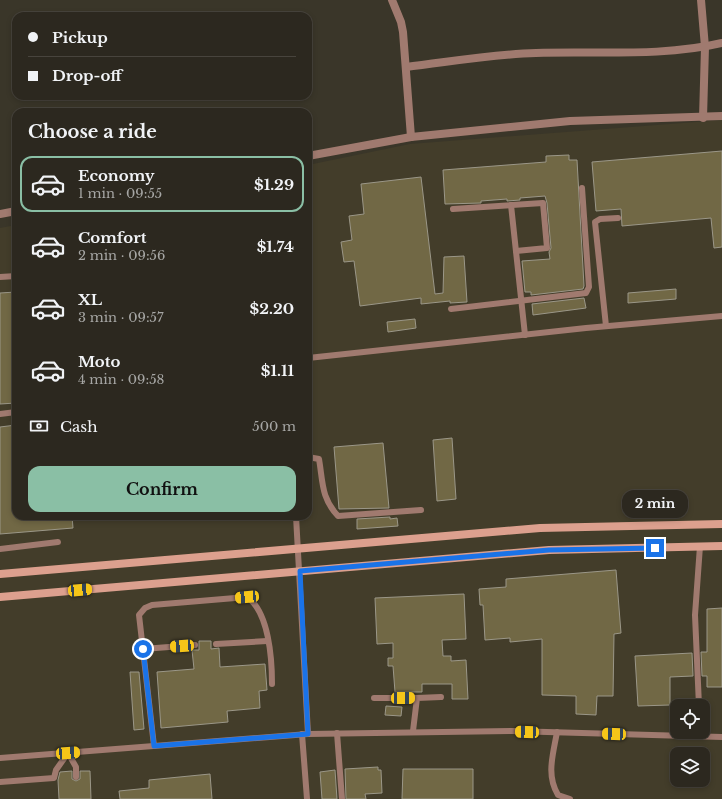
<!DOCTYPE html>
<meta charset="utf-8">
<style>
body{margin:0;font-family:"Libre Baskerville",serif;background:#38342c;color:#f1f3f6;height:100vh;display:flex;flex-direction:column;font-size:15px;white-space:nowrap}
*{box-sizing:border-box;margin:0}
p{font-size:13px;color:#a6a6a4}
.icon{flex:none;width:22px;height:22px;fill:none;stroke:currentColor;stroke-width:2;stroke-linecap:round;stroke-linejoin:round}
.map{position:relative;flex:1;overflow:hidden}
.drawer{position:absolute;left:12px;top:108px;width:300px;height:412px;display:flex;flex-direction:column;background:#2c281f;border-radius:12px;box-shadow:0 2px 6px #0003,0 0 0 1px #48443d}
.drawer>*{flex:none}
.guide{position:absolute;left:12px;top:12px;width:300px;height:88px;border-radius:12px;box-shadow:0 2px 6px #0003,0 0 0 1px #48443d;display:grid;align-content:center;height:88px;padding:0 16px;background:#2c281f}
.buttons{position:absolute;left:670px;top:699px;display:grid;gap:8px}
.buttons a{display:grid;place-items:center;width:40px;height:40px;border-radius:8px;background:#2c281f;box-shadow:0 2px 6px #0003,0 0 0 1px #48443d;font-size:20px}
.end{position:absolute;width:18px;height:18px;margin:-9px;border:5px solid #1a73e8;background:#fff;box-shadow:0 0 0 2px #fff}
.from{border-radius:50%}
.bubble{position:absolute;height:28px;border-radius:12px;background:#2c281f;box-shadow:0 2px 6px #0003,0 0 0 1px #48443d;font-size:13px;font-weight:800;line-height:28px;text-align:center}
.car{position:absolute;width:12px;height:24px;margin:-12px -6px;border-radius:5px;box-shadow:0 0 3px 1px #0007;background:linear-gradient(#f5c518 24%,#345 0 40%,#f5c518 0 76%,#345 0 86%,#f5c518 0)}
.guide b{display:flex;align-items:center;gap:14px;height:38px;font-size:15px}
.guide b+b{border-top:1px solid #48443d}
.guide i{width:10px;height:10px;background:#f1f3f6}
ul{padding:0;list-style:none}
li{display:flex;align-items:center;gap:12px;height:56px;margin:0 8px 6px;padding:0 8px;border:2px solid transparent;border-radius:12px}
li div{flex:1}
li b{display:block;font-size:15px}
li em{font-style:normal;font-weight:800}
li.on{border-color:#8abfa5}
li>.icon{width:36px;height:36px;stroke-width:1.5}
h2{padding:0 16px;font-size:18px;line-height:48px}
.pay{display:flex;align-items:center;gap:10px;height:44px;padding:0 16px;font-size:15px}
.pay p{margin-inline-start:auto}
.action{display:flex;gap:8px;margin-top:auto;padding:8px 16px}
.action a{flex:1;height:46px;border-radius:12px;background:#8abfa5;color:#111;font-size:16px;font-weight:800;line-height:46px;text-align:center}
.map>svg:first-child{display:block}
.built{fill:#433d2a;fill-rule:evenodd}
.building{fill:#716845;stroke:#9b9788}
.lines{fill:none;stroke-linecap:round;stroke-linejoin:round}
.lane{stroke:#a07a6f;stroke-width:6}
.street{stroke:#a07a6f;stroke-width:8}
.secondary{stroke:#dca08e;stroke-width:8}
.route{stroke:#1a73e8;stroke-width:5}
</style>
<div class="map">
<svg width="722" height="799" viewBox="0 0 722 799">
<rect width="100%" height="100%" fill="#3a3629"/>
<path class="built" d="M 722,120 L 722,799 L 0,799 L 0,228 L 16,225 L 16,516 L 308,516 L 308,165 L 410,144 ZM 677,706 L 703,706 L 703,732 L 677,732 ZM 677,754 L 703,754 L 703,780 L 677,780 Z"/>
<g class="building">
<path d="M 722,151 L 722,247 L 714,248 L 711,218 L 622,226 L 621,209 L 596,211 L 592,162 Z"/>
<path d="M 569,155 L 569,160 L 577,160 L 584,286 L 583,289 L 531,295 L 531,292 L 525,292 L 522,261 L 550,259 L 549,252 L 551,248 L 547,203 L 545,196 L 520,198 L 520,200 L 507,201 L 507,199 L 481,201 L 481,203 L 445,204 L 443,170 L 546,162 L 546,156 Z"/>
<path d="M 421,177 L 435,294 L 443,293 L 444,257 L 464,256 L 467,302 L 450,303 L 450,301 L 421,304 L 421,298 L 360,306 L 354,261 L 344,262 L 341,242 L 352,240 L 349,216 L 364,214 L 361,184 Z"/>
<path d="M 676,289 L 676,299 L 628,303 L 628,293 Z"/>
<path d="M 16,292 L 16,403 L 0,404 L 0,293 Z"/>
<path d="M 584,298 L 586,308 L 533,315 L 532,304 Z"/>
<path d="M 415,319 L 416,328 L 388,332 L 387,322 Z"/>
<path d="M 16,425 L 16,516 L 72,516 L 73,528 L 0,534 L 0,427 Z"/>
<path d="M 452,438 L 456,499 L 437,501 L 433,440 Z"/>
<path d="M 383,443 L 389,508 L 339,509 L 334,447 Z"/>
<path d="M 390,517 L 390,519 L 397,518 L 398,526 L 357,529 L 357,519 Z"/>
<path d="M 616,570 L 621,633 L 614,634 L 613,696 L 597,696 L 596,715 L 576,714 L 576,696 L 542,695 L 542,639 L 510,642 L 510,638 L 485,640 L 483,605 L 480,605 L 479,589 L 506,587 L 506,579 Z"/>
<path d="M 464,594 L 466,639 L 442,640 L 443,656 L 451,656 L 451,661 L 466,660 L 468,699 L 452,699 L 452,684 L 422,684 L 422,692 L 395,692 L 393,666 L 388,666 L 388,658 L 393,658 L 393,643 L 377,644 L 375,598 Z"/>
<path d="M 722,608 L 722,687 L 707,687 L 707,676 L 702,676 L 701,652 L 707,652 L 707,609 Z"/>
<path d="M 199,641 L 211,641 L 211,649 L 219,648 L 220,667 L 265,664 L 267,690 L 259,691 L 260,708 L 227,711 L 228,722 L 161,728 L 157,672 L 194,669 L 192,650 L 199,650 Z"/>
<path d="M 692,653 L 693,676 L 670,677 L 670,705 L 638,706 L 635,656 Z"/>
<path d="M 130,672 L 139,672 L 144,729 L 134,730 Z"/>
<path d="M 386,706 L 402,707 L 401,716 L 385,715 Z"/>
<path d="M 378,767 L 378,770 L 381,770 L 382,793 L 365,794 L 366,799 L 346,799 L 345,769 Z"/>
<path d="M 403,769 L 473,769 L 473,799 L 402,799 Z"/>
<path d="M 335,770 L 337,799 L 322,799 L 320,772 Z"/>
<path d="M 72,771 L 72,779 L 76,781 L 80,779 L 80,771 L 90,771 L 91,799 L 59,799 L 58,780 L 60,772 Z"/>
<path d="M 210,774 L 212,799 L 120,799 L 119,791 L 149,788 L 149,780 Z"/>
</g>
<g class="lines">
<g class="lane">
<path d="M 511,205 L 525,335"/>
<path d="M 453,209 L 543,203 L 547,248 L 516,251"/>
<path d="M 0,277 L 16,276"/>
<path d="M 451,309 L 586,293 L 589,287 L 582,188"/>
<path d="M 606,326 L 595,222 L 600,219 L 618,218"/>
<path d="M 308,358 L 586,328 L 722,316"/>
<path d="M 0,414 L 16,412"/>
<path d="M 308,457 L 319,459 C 323,482 321,498 338,516 L 421,510"/>
<path d="M 296,516 L 308,734"/>
<path d="M 0,549 L 58,542"/>
<path d="M 216,644 L 267,641"/>
<path d="M 143,649 L 195,645"/>
<path d="M 374,698 L 417,698"/>
<path d="M 699,706 L 695,615 L 700,546"/>
<path d="M 413,731 L 417,698 L 441,697"/>
<path d="M 557,732 C 553,755 546,775 558,795 L 570,799"/>
<path d="M 337,733 L 342,799"/>
<path d="M 302,734 L 307,799"/>
<path d="M 154,746 L 139,615 L 145,608 L 152,605 L 247,597 C 269,612 272,659 272,684"/>
<path d="M 0,758 L 308,734 L 512,731 L 722,737"/>
<path d="M 0,782 L 54,778 L 56,770 L 68,753 L 76,767 L 76,777"/>
</g>
<g class="street">
<path d="M 392,0 L 401,22 L 403,32 L 411,137"/>
<path d="M 701,0 L 705,47 L 703,118"/>
<path d="M 406,67 C 449,62 493,54 536,53 C 596,51 664,57 722,43"/>
<path d="M 308,156 L 411,137 L 570,121 L 722,116"/>
<path d="M 0,214 L 16,211"/>
</g>
<g class="secondary">
<path d="M 0,574 L 540,528 L 722,524"/>
<path d="M 0,597 L 549,550 L 722,546"/>
</g>
</g>
<g class="lines">
<path class="route" d="M 143,649 L 154,746 L 308,734 L 300,571 L 549,550 L 655,548"/>
</g>
</svg>
<div class="buttons">
<a><svg class="icon" aria-label="locate" viewBox="0 0 24 24"><circle cx="12" cy="12" r="6"/><path d="M12 2v4M12 18v4M2 12h4M18 12h4"/></svg></a>
<a><svg class="icon" aria-label="layers" viewBox="0 0 24 24"><path d="M12 4l9 5-9 5-9-5zM3 14l9 5 9-5"/></svg></a>
</div>
<i class="end from" style="left:143px;top:649px"></i>
<i class="end" style="left:655px;top:548px"></i>
<div class="bubble" style="left:622px;top:490px;width:66px">2 min</div>
<i class="car" style="left:80px;top:590px;rotate:85deg"></i>
<i class="car" style="left:247px;top:597px;rotate:265deg"></i>
<i class="car" style="left:182px;top:646px;rotate:266deg"></i>
<i class="car" style="left:403px;top:698px;rotate:89deg"></i>
<i class="car" style="left:527px;top:732px;rotate:272deg"></i>
<i class="car" style="left:614px;top:734px;rotate:272deg"></i>
<i class="car" style="left:68px;top:753px;rotate:86deg"></i>
<div class="guide">
<b><i class="from"></i>Pickup</b>
<b><i></i>Drop-off</b>
</div>
<section class="drawer">
<h2>Choose a ride</h2>
<ul>
<li class="on"><svg class="icon" aria-label="car" viewBox="0 0 24 24"><path d="M5 17H2v-5l4-1 3-4h7l3 4 3 1v5h-3M9 17h6M6 11h13"/><circle cx="7" cy="17" r="2"/><circle cx="17" cy="17" r="2"/></svg><div><b>Economy</b><p>1 min · 09:55</p></div><em>$1.29</em></li>
<li><svg class="icon" aria-label="car" viewBox="0 0 24 24"><path d="M5 17H2v-5l4-1 3-4h7l3 4 3 1v5h-3M9 17h6M6 11h13"/><circle cx="7" cy="17" r="2"/><circle cx="17" cy="17" r="2"/></svg><div><b>Comfort</b><p>2 min · 09:56</p></div><em>$1.74</em></li>
<li><svg class="icon" aria-label="car" viewBox="0 0 24 24"><path d="M5 17H2v-5l4-1 3-4h7l3 4 3 1v5h-3M9 17h6M6 11h13"/><circle cx="7" cy="17" r="2"/><circle cx="17" cy="17" r="2"/></svg><div><b>XL</b><p>3 min · 09:57</p></div><em>$2.20</em></li>
<li><svg class="icon" aria-label="car" viewBox="0 0 24 24"><path d="M5 17H2v-5l4-1 3-4h7l3 4 3 1v5h-3M9 17h6M6 11h13"/><circle cx="7" cy="17" r="2"/><circle cx="17" cy="17" r="2"/></svg><div><b>Moto</b><p>4 min · 09:58</p></div><em>$1.11</em></li>
</ul>
<div class="pay"><svg class="icon" aria-label="cash" viewBox="0 0 24 24"><path d="M3 7h18v10H3z"/><circle cx="12" cy="12" r="2"/></svg>Cash<p>500 m</p></div>
<div class="action"><a>Confirm</a></div>
</section>
</div>
